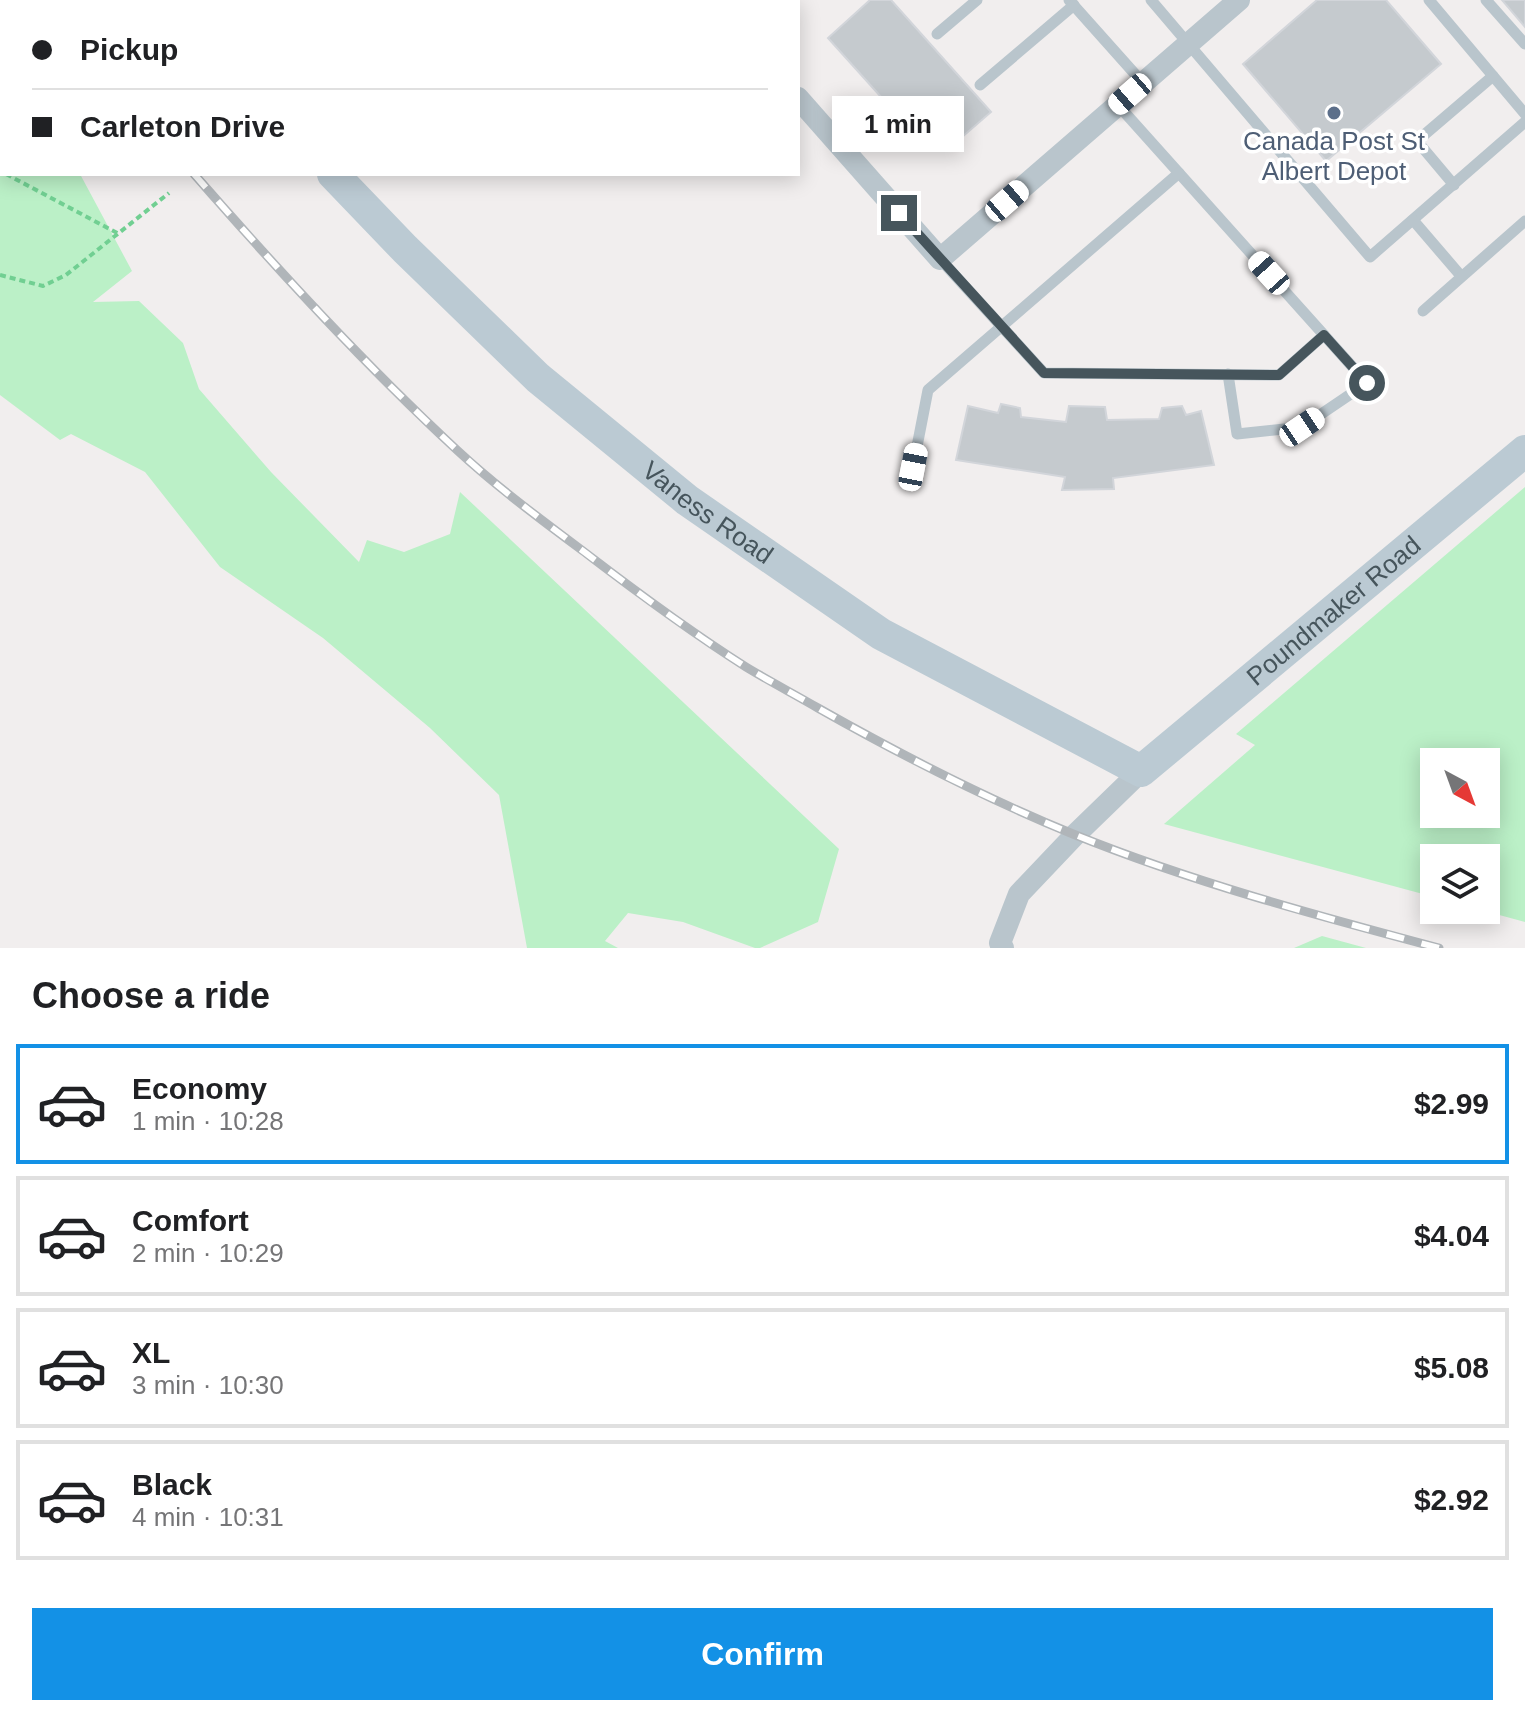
<!DOCTYPE html>
<meta charset="utf-8">
<style>
body{margin:0;font-family:Helvetica,sans-serif;background:#f2f2f2;color:#202124;height:100vh;display:flex;flex-direction:column;font-size:30px;white-space:nowrap}
*{box-sizing:border-box;margin:0}
p{font-size:26px;color:#757577}
.icon{flex:none;width:44px;height:44px;fill:none;stroke:currentColor;stroke-width:2;stroke-linecap:round;stroke-linejoin:round}
.map{position:relative;height:948px;overflow:hidden}
.details{display:flex;flex-direction:column;background:#fff;flex:1}
.details>*{flex:none}
.guide{position:absolute;left:0px;top:0px;width:800px;height:176px;box-shadow:0 4px 20px #0003;display:grid;align-content:center;height:176px;padding:0 32px;background:#fff}
.needle{width:52px;rotate:139deg}
.buttons{position:absolute;left:1420px;top:748px;display:grid;gap:16px}
.buttons a{display:grid;place-items:center;width:80px;height:80px;border-radius:0px;background:#fff;box-shadow:0 4px 20px #0003;font-size:40px}
.end{position:absolute;width:36px;height:36px;margin:-18px;border:10px solid #46555c;background:#fff;box-shadow:0 0 0 4px #fff}
.from{border-radius:50%}
.bubble{position:absolute;height:56px;border-radius:0px;background:#fff;box-shadow:0 4px 20px #0003;font-size:26px;font-weight:700;line-height:56px;text-align:center}
.car{position:absolute;width:24px;height:48px;margin:-24px -12px;border-radius:10px;box-shadow:0 0 6px 2px #0007;background:linear-gradient(#fff 24%,#345 0 40%,#fff 0 76%,#345 0 86%,#fff 0)}
.guide b{display:flex;align-items:center;gap:28px;height:76px;font-size:30px}
.guide b+b{border-top:2px solid #e0e0e0}
.guide i{width:20px;height:20px;background:#202124}
ul{padding:0;list-style:none}
li{display:flex;align-items:center;gap:24px;height:120px;margin:0 16px 12px;padding:0 16px;border:4px solid #e0e0e0;border-radius:0px}
li div{flex:1}
li b{display:block;font-size:30px}
li em{font-style:normal;font-weight:700}
li.on{border-color:#1391e6}
li>.icon{width:72px;height:72px;stroke-width:1.5}
h2{padding:0 32px;font-size:36px;line-height:96px}
.button{display:flex;gap:16px;margin-top:auto;padding:16px 32px}
.button a{flex:1;height:92px;border-radius:0px;background:#1391e6;color:#fff;font-size:32px;font-weight:700;line-height:92px;text-align:center}
.map>svg:first-child{display:block}
.green{fill:#bbf0c7;fill-rule:evenodd}
.building{fill:#c5cace;stroke:#d2d5da;stroke-width:2}
.lines{fill:none;stroke-linecap:round;stroke-linejoin:round}
.path{stroke:#71cf92;stroke-width:4;stroke-dasharray:6 4;stroke-linecap:butt}
.lane{stroke:#b9c5cc;stroke-width:11}
.street{stroke:#b9c5cc;stroke-width:22}
.secondary{stroke:#bbcad3;stroke-width:32}
.rail-casing{stroke:#b0b5b9;stroke-width:9}
.rail{stroke:#fff;stroke-width:6;stroke-dasharray:18;stroke-linecap:butt}
.route{stroke:#46555c;stroke-width:10}
.service-dot{fill:#5c6f8a;stroke:#fff;stroke-width:3}
.labels{text-anchor:middle;dominant-baseline:central;stroke-width:7;stroke-linejoin:round;paint-order:stroke}
.service-label{font-size:26px;fill:#4e5e75;stroke:#fff}
.street-label{font-size:26px;fill:#46555c;stroke:#fff}
</style>
<div class="map">
<svg width="1525" height="948" viewBox="0 0 1525 948">
<rect width="100%" height="100%" fill="#f1eeee"/>
<g class="green">
<path d="M 0,93 L 2,93 L 2,174 L 80,174 L 132,271 L 93,302 L 139,301 L 183,343 L 199,389 L 271,472 L 359,562 L 367,540 L 404,552 L 450,534 L 460,492 L 839,849 L 818,922 L 760,948 L 755,948 L 683,922 L 628,913 L 605,941 L 618,948 L 527,948 L 499,795 L 430,728 L 323,638 L 220,567 L 145,472 L 71,434 L 60,440 L 0,395 Z"/>
<path d="M 1525,487 L 1525,922 L 1481,910 L 1486,910 L 1486,858 L 1434,858 L 1434,897 L 1164,824 L 1255,745 L 1236,734 ZM 1434,762 L 1486,762 L 1486,814 L 1434,814 Z"/>
<path d="M 1322,936 L 1366,948 L 1294,948 Z"/>
</g>
<g class="building">
<path d="M 870,0 L 891,0 L 991,112 L 954,144 L 918,138 L 828,38 Z"/>
<path d="M 1317,0 L 1386,0 L 1441,64 L 1326,161 L 1243,64 Z"/>
<path d="M 1502,0 L 1525,0 L 1525,27 Z"/>
<path d="M 1001,404 L 1020,408 L 1021,417 L 1066,422 L 1069,406 L 1105,407 L 1107,420 L 1159,419 L 1162,408 L 1182,406 L 1186,415 L 1201,411 L 1214,465 L 1113,478 L 1114,489 L 1062,490 L 1065,477 L 956,460 L 968,406 L 998,413 Z"/>
</g>
<g class="lines">
<g class="path">
<path d="M 287,0 L 288,2"/>
<path d="M 0,171 L 2,172"/>
<path d="M 6,174 L 119,234"/>
<path d="M 0,275 L 43,286 L 66,275 L 169,193"/>
</g>
<g class="lane">
<path d="M 1069,0 L 1143,83"/>
<path d="M 1151,0 L 1370,257 L 1525,122"/>
<path d="M 1429,0 L 1525,114"/>
<path d="M 1486,0 L 1525,44"/>
<path d="M 937,34 L 977,0"/>
<path d="M 980,85 L 1074,5"/>
<path d="M 1118,105 L 1367,383 L 1302,427 L 1237,434 L 1228,374"/>
<path d="M 1454,185 L 1417,141 L 1493,76"/>
<path d="M 1413,220 L 1461,276"/>
<path d="M 940,259 L 1044,373 L 1279,375 L 1324,335"/>
<path d="M 1423,311 L 1525,221"/>
<path d="M 913,467 L 928,390 L 1179,173"/>
</g>
<g class="street">
<path d="M 712,0 L 714,2"/>
<path d="M 344,2 L 346,0"/>
<path d="M 798,98 L 940,259 L 1239,0"/>
<path d="M 1003,948 L 1000,943 L 1019,894 L 1075,835 L 1141,771"/>
</g>
<g class="secondary">
<path d="M 182,0 L 183,2"/>
<path id="s1" d="M 333,174 L 405,249 L 538,378 L 687,500 L 881,634 L 1141,771 L 1525,451"/>
</g>
<g class="rail-casing">
<g id="rail">
<path d="M 43,0 L 44,2"/>
<path d="M 194,174 C 278,270 364,364 458,451 C 498,488 543,521 587,554 C 638,593 691,632 746,667 C 769,681 794,694 818,708 C 901,755 985,798 1073,834 C 1192,882 1315,915 1439,948"/>
</g>
</g>
<use href="#rail" class="rail"/>
</g>
<g class="lines">
<path class="route" d="M 899,213 L 1044,373 L 1279,375 L 1324,335 L 1367,383"/>
</g>
<circle class="service-dot" cx="1334" cy="113" r="8"/>
<g class="labels">
<g class="service-label">
<text x="1334" y="141">Canada Post St<tspan x="1334" dy="30">Albert Depot</tspan></text>
</g>
<g class="street-label">
<text stroke="none"><textPath href="#s1" startOffset="506">Vaness Road</textPath></text>
<text stroke="none"><textPath href="#s1" startOffset="1262">Poundmaker Road</textPath></text>
</g>
</g>
</svg>
<div class="buttons">
<a><svg class="needle" viewBox="-14 -14 28 28"><path d="M0-13l5 13h-10z" fill="#e53935"/><path d="M0 13l5-13h-10z" fill="#757577"/></svg></a>
<a><svg class="icon" aria-label="layers" viewBox="0 0 24 24"><path d="M12 4l9 5-9 5-9-5zM3 14l9 5 9-5"/></svg></a>
</div>
<i class="end from" style="left:1367px;top:383px"></i>
<i class="end" style="left:899px;top:213px"></i>
<div class="bubble" style="left:832px;top:96px;width:132px">1 min</div>
<i class="car" style="left:1130px;top:94px;rotate:229deg"></i>
<i class="car" style="left:1007px;top:201px;rotate:49deg"></i>
<i class="car" style="left:1269px;top:273px;rotate:318deg"></i>
<i class="car" style="left:1302px;top:427px;rotate:56deg"></i>
<i class="car" style="left:913px;top:467px;rotate:11deg"></i>
<div class="guide">
<b><i class="from"></i>Pickup</b>
<b><i></i>Carleton Drive</b>
</div>
</div>
<section class="details">
<h2>Choose a ride</h2>
<ul>
<li class="on"><svg class="icon" aria-label="car" viewBox="0 0 24 24"><path d="M5 17H2v-5l4-1 3-4h7l3 4 3 1v5h-3M9 17h6M6 11h13"/><circle cx="7" cy="17" r="2"/><circle cx="17" cy="17" r="2"/></svg><div><b>Economy</b><p>1 min · 10:28</p></div><em>$2.99</em></li>
<li><svg class="icon" aria-label="car" viewBox="0 0 24 24"><path d="M5 17H2v-5l4-1 3-4h7l3 4 3 1v5h-3M9 17h6M6 11h13"/><circle cx="7" cy="17" r="2"/><circle cx="17" cy="17" r="2"/></svg><div><b>Comfort</b><p>2 min · 10:29</p></div><em>$4.04</em></li>
<li><svg class="icon" aria-label="car" viewBox="0 0 24 24"><path d="M5 17H2v-5l4-1 3-4h7l3 4 3 1v5h-3M9 17h6M6 11h13"/><circle cx="7" cy="17" r="2"/><circle cx="17" cy="17" r="2"/></svg><div><b>XL</b><p>3 min · 10:30</p></div><em>$5.08</em></li>
<li><svg class="icon" aria-label="car" viewBox="0 0 24 24"><path d="M5 17H2v-5l4-1 3-4h7l3 4 3 1v5h-3M9 17h6M6 11h13"/><circle cx="7" cy="17" r="2"/><circle cx="17" cy="17" r="2"/></svg><div><b>Black</b><p>4 min · 10:31</p></div><em>$2.92</em></li>
</ul>
<div class="button"><a>Confirm</a></div>
</section>
